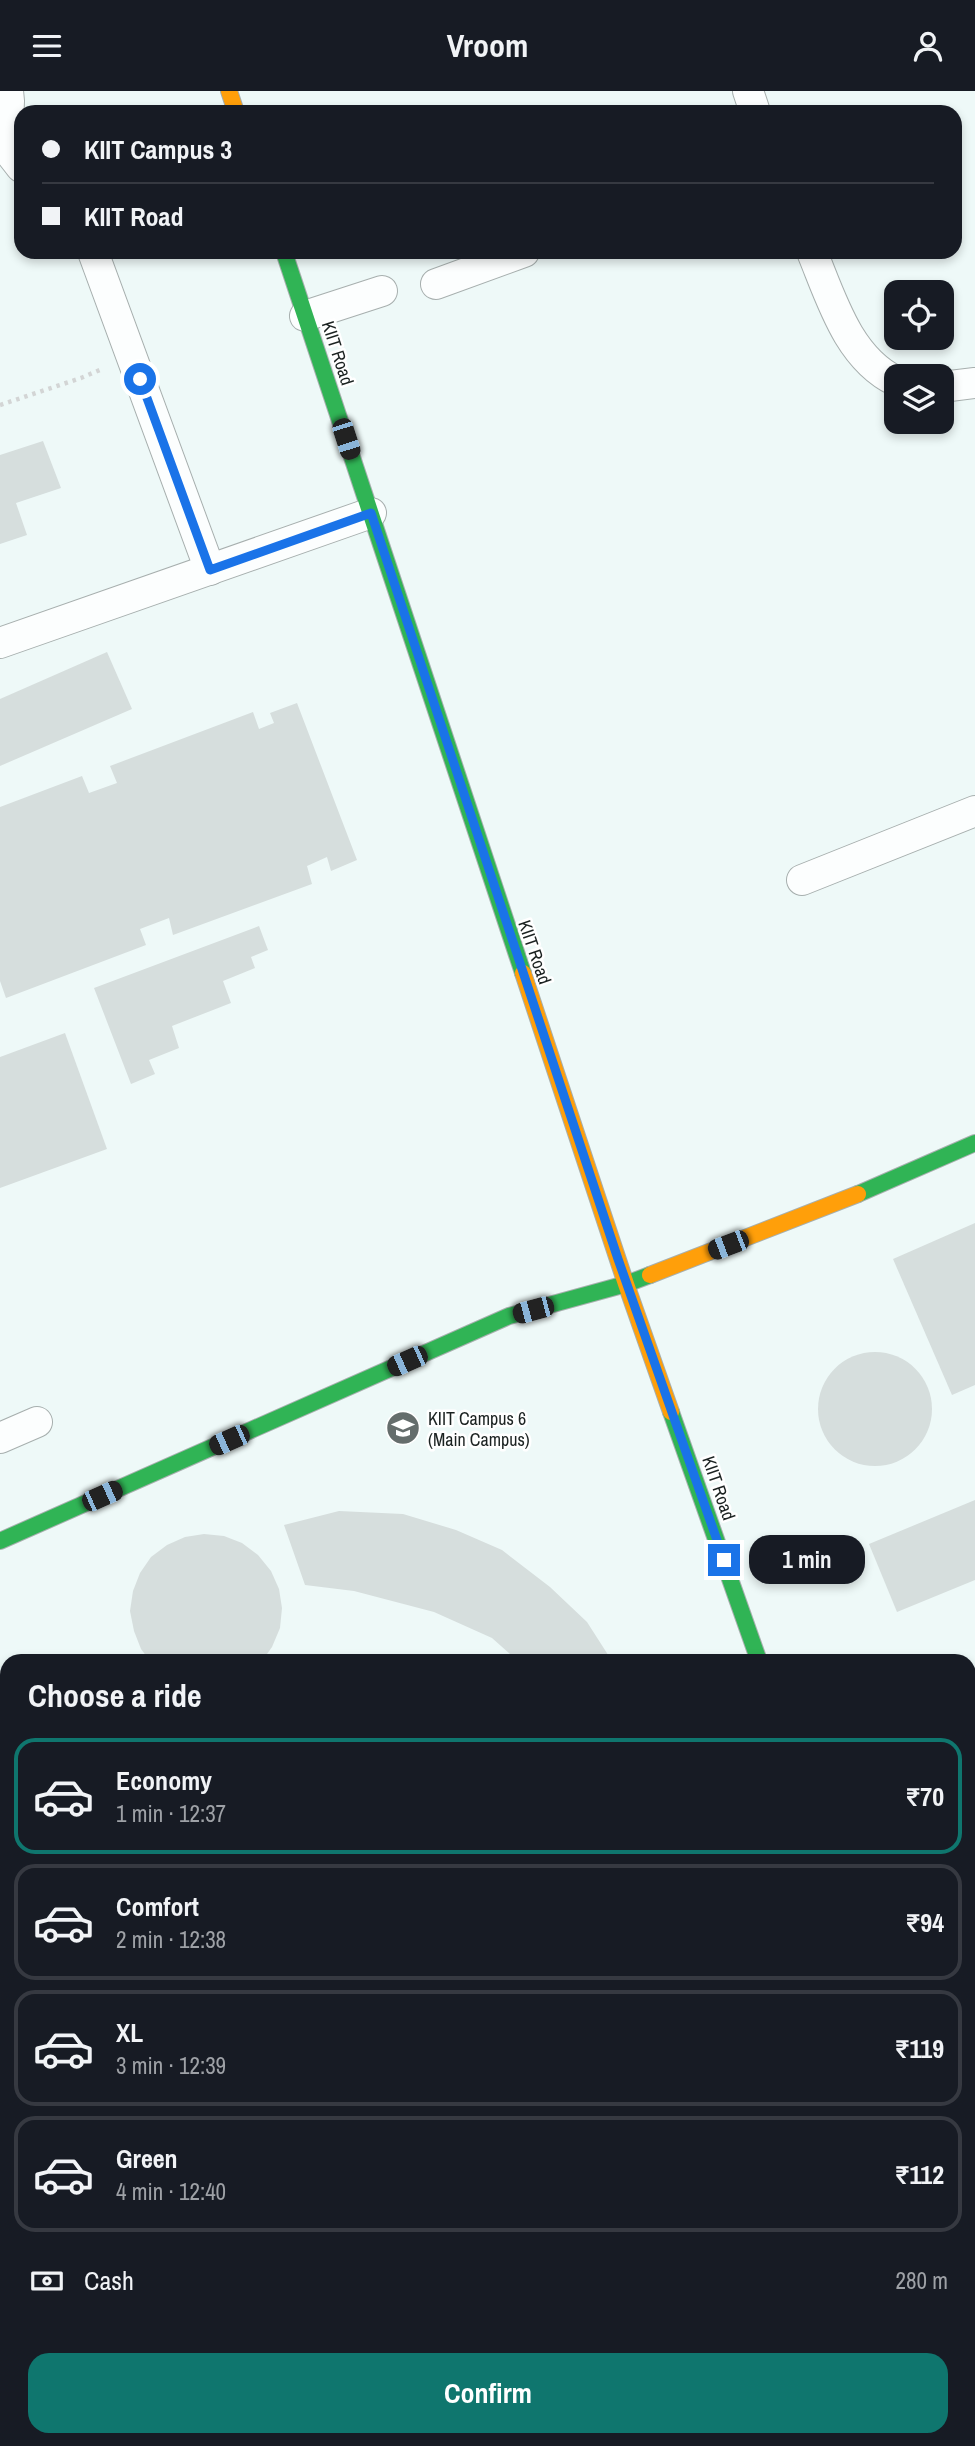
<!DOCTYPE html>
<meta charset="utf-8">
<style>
body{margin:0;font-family:"Archivo Narrow",sans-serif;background:#20242c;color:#f1f3f6;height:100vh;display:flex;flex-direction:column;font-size:26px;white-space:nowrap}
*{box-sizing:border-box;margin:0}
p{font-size:23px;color:#9ea1a6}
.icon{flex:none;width:38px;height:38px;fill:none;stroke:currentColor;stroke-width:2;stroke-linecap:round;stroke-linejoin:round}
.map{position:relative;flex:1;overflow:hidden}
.panel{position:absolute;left:0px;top:1563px;width:976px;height:793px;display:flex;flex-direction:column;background:#171b24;border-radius:21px 21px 0 0;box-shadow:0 4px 10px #0003}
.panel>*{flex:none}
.guide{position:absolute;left:14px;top:14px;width:948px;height:154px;border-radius:21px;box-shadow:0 4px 10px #0003;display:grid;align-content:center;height:154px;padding:0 28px;background:#171b24}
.buttons{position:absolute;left:884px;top:189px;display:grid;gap:14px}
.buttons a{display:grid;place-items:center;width:70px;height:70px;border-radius:14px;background:#171b24;box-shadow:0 4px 10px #0003;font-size:35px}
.end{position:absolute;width:32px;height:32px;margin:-16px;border:9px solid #1a73e8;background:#fff;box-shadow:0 0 0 4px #fff}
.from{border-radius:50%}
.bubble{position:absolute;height:49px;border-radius:21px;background:#171b24;box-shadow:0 4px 10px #0003;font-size:23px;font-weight:700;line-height:49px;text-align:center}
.car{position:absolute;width:21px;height:42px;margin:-21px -10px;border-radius:9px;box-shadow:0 0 5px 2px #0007;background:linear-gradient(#222 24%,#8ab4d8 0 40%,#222 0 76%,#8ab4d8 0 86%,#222 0)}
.guide b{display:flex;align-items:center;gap:24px;height:66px;font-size:26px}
.guide b+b{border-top:2px solid #363941}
.guide i{width:18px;height:18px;background:#f1f3f6}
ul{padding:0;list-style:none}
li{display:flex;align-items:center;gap:21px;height:116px;margin:0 14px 10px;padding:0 14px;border:4px solid #363941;border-radius:21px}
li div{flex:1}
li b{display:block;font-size:26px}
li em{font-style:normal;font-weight:700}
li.on{border-color:#0f766e}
li>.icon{width:63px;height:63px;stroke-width:1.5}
h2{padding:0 28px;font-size:32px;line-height:84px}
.pay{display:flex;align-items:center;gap:18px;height:77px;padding:0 28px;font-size:26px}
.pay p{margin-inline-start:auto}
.primary-button{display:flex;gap:14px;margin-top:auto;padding:14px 28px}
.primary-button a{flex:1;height:80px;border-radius:21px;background:#0f766e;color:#fff;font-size:28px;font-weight:700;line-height:80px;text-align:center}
header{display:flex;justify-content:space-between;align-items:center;height:91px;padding:0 28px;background:#171b24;font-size:32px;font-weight:700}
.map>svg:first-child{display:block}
.green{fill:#f6e5fa}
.building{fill:#d6dedd}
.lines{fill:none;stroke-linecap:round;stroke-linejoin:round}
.street-casing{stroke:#a7afae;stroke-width:32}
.fast-casing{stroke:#a7afae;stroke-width:18}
.slow-casing{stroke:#a7afae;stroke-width:18}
.path{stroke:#d3d5d5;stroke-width:4.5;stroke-dasharray:3.5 5;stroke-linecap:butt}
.street{stroke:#fcfefe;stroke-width:30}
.fast{stroke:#30b455;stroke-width:16}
.slow{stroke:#ff9f0a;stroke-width:16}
.route{stroke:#1a73e8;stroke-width:9}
.labels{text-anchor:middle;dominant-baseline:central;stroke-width:5;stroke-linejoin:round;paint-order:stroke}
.street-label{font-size:18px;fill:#1b2221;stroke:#fff}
.poi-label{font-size:18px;fill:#1b2221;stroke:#fff;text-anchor:start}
</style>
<header><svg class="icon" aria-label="menu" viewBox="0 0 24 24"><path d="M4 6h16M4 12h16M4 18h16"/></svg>Vroom<svg class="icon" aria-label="person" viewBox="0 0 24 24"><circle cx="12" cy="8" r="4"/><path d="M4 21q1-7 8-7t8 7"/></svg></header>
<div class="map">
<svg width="975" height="2355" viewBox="0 0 975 2355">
<rect width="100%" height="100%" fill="#eef9f8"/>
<path class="green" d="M 7,2021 L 7,2196 L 0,2199 L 0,2023 Z"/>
<g class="building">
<path d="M 43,350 L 61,397 L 16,412 L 27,444 L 0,453 L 0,364 Z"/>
<path d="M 107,561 L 132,618 L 0,675 L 0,608 Z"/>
<path d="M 297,612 L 357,769 L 331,780 L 327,766 L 307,775 L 312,793 L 173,844 L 169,827 L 140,838 L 146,854 L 6,907 L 0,890 L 0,716 L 82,685 L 89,702 L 117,692 L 110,675 L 253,621 L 259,638 L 274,632 L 270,622 Z"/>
<path d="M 259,835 L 268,859 L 251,866 L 255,877 L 223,890 L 231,912 L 172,935 L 179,957 L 149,969 L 155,983 L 131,993 L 94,897 Z"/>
<path d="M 65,942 L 107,1058 L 0,1097 L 0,966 Z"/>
<path d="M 975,1132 L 975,1294 L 952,1304 L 893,1168 Z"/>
<circle cx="875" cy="1318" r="57"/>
<path d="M 975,1409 L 975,1489 L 897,1521 L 869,1453 Z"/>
<path d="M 339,1420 L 403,1423 L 456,1439 L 502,1459 L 550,1496 L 587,1531 L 612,1570 L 518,1570 L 492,1547 L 434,1521 L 354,1500 L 305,1494 L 284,1434 Z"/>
<path d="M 204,1443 L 224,1445 L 242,1452 L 258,1464 L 271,1480 L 279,1498 L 282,1517 L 280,1537 L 272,1556 L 262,1570 L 150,1570 L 141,1558 L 134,1540 L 130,1520 L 133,1500 L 140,1482 L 151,1466 L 167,1454 L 185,1446 Z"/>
<path d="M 975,1707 L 975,1743 L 970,1745 L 970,1709 Z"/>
<path d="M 975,1753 L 975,1780 L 970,1767 L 970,1756 Z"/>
<path d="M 0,1876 L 7,1895 L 7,1970 L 0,1973 Z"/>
<path d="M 975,1885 L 975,1929 L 970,1916 L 970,1887 Z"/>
<path d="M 470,2348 L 674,2348 L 676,2355 L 452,2355 Z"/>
</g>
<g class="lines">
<g class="street-casing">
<g id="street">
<path d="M 8,0 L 9,10 L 7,58 L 21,76"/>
<path d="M 748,0 L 755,21"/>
<path d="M 93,161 L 210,479"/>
<path d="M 812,161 C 831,207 848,267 896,290"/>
<path d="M 436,193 L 524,161"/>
<path d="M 305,225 L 382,200"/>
<path d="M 942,296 L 975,292"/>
<path d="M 0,552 L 371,422"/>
<path d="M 802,789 L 975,720"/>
<path d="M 0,1347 L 37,1331"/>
<path d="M 0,1606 L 7,1627"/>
<path d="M 257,2348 L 260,2355"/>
</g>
</g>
<g class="fast-casing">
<g id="fast">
<path d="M 284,161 L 523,882"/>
<path d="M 858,1103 L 975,1052"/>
<path d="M 671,1321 L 759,1570"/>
<path d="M 0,1450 L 509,1225 L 626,1193 L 650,1184"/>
<path d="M 970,2164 L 975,2181"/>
</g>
</g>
<g class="slow-casing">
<g id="slow">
<path d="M 229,0 L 236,21"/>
<path d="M 523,882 L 626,1193 L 671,1321"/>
<path d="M 650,1184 L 858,1103"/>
</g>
</g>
<g class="path">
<path d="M 0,314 L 81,287 L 102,278"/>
<path d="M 0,1751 L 7,1748"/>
</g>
<use href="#street" class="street"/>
<use href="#fast" class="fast"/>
<use href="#slow" class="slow"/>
</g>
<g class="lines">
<path class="route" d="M 140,288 L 210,479 L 371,422 L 618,1168 L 724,1469"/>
</g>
<defs>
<g id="university-disc" transform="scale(1.75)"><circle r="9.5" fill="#656d6c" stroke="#fff"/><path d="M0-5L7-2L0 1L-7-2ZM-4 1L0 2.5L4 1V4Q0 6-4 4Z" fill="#fff"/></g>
</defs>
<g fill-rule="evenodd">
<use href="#university-disc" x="403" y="1337"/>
</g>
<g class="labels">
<g class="street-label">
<text transform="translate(338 262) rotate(72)">KIIT Road</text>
<text transform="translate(535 861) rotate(71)">KIIT Road</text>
<text transform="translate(719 1397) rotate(71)">KIIT Road</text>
</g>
<g class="poi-label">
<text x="428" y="1327">KIIT Campus 6<tspan x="428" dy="21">(Main Campus)</tspan></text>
</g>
</g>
</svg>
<div class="buttons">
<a><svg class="icon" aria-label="locate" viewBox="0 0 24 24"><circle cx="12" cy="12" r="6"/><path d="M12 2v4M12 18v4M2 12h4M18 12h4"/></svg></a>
<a><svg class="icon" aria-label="layers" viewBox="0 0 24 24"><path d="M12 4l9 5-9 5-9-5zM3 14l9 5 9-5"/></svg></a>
</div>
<i class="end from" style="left:140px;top:288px"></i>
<i class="end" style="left:724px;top:1469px"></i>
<div class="bubble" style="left:749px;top:1444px;width:116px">1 min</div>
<i class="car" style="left:346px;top:348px;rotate:162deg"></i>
<i class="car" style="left:728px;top:1154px;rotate:249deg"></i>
<i class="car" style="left:533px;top:1219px;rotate:255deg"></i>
<i class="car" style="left:407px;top:1270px;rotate:246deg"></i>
<i class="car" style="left:229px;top:1349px;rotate:246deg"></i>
<i class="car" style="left:102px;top:1405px;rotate:66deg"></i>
<div class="guide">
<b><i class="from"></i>KIIT Campus 3</b>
<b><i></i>KIIT Road</b>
</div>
<section class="panel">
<h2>Choose a ride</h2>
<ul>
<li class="on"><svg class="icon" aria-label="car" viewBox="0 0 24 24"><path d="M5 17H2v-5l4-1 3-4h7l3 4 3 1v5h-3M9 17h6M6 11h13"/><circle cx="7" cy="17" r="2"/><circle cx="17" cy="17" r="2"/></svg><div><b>Economy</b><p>1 min · 12:37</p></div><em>₹70</em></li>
<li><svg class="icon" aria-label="car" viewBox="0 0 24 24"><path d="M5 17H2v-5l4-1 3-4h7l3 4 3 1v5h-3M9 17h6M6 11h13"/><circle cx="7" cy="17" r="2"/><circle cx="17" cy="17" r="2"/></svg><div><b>Comfort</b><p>2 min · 12:38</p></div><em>₹94</em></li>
<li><svg class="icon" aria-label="car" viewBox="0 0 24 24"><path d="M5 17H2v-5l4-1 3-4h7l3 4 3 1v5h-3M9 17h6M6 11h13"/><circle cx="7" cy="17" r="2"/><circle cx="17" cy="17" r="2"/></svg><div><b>XL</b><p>3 min · 12:39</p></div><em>₹119</em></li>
<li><svg class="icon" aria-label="car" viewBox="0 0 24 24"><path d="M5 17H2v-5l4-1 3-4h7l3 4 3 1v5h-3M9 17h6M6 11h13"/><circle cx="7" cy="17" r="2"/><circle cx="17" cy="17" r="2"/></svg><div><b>Green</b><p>4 min · 12:40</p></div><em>₹112</em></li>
</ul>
<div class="pay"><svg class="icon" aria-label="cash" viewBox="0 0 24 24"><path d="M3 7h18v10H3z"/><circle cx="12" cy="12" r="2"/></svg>Cash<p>280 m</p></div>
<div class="primary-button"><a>Confirm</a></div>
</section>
</div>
